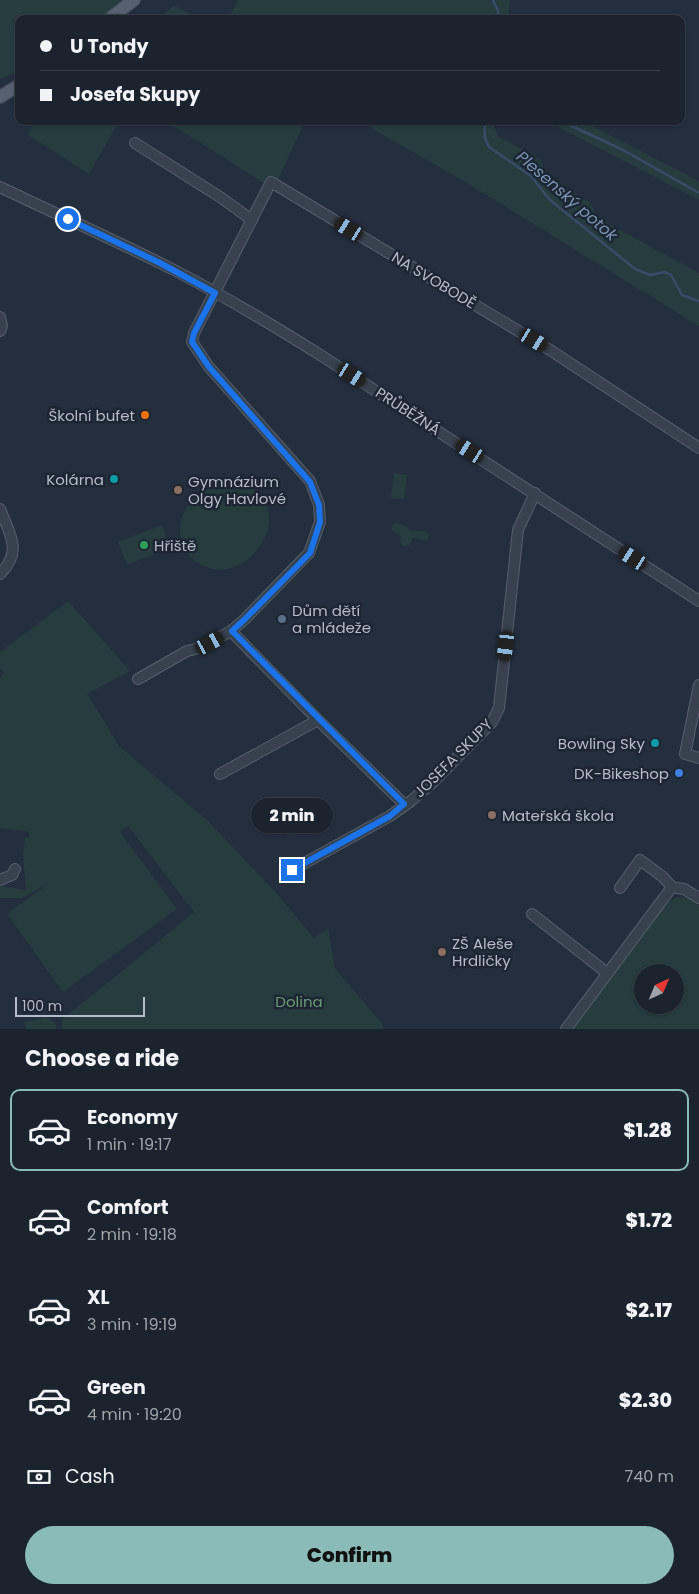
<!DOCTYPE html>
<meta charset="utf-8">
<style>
body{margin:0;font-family:Poppins,sans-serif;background:#242b36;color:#f1f3f6;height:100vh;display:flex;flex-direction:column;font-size:19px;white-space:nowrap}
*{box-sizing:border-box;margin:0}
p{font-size:16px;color:#a0a4aa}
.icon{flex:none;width:28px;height:28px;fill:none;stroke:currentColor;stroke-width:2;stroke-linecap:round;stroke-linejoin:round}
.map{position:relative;height:1029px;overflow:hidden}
.details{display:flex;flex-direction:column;background:#1b232e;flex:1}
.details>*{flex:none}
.banner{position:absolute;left:15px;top:15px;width:670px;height:110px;border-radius:10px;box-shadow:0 1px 4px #0004,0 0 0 1px #39404a;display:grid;align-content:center;height:110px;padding:0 25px;background:#1b232e}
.needle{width:32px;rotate:44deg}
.fabs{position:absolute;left:634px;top:964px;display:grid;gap:10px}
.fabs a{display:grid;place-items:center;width:50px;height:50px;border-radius:50%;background:#1b232e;box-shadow:0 1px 4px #0004,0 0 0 1px #39404a;font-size:25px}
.scale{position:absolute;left:15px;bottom:12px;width:130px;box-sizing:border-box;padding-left:5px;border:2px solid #b4bcc9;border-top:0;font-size:14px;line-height:18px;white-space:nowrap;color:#b4bcc9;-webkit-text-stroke:4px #1d2633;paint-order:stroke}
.end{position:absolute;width:22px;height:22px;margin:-11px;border:6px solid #1a73e8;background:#fff;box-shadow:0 0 0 2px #fff}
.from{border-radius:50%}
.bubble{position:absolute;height:35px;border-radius:18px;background:#1b232e;box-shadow:0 1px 4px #0004,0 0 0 1px #39404a;font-size:16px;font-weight:800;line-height:35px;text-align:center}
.car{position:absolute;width:15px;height:30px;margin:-15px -8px;border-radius:6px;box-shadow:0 0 4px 1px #0007;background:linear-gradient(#222 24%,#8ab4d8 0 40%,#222 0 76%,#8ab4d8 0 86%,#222 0)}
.banner b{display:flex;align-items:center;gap:18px;height:48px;font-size:19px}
.banner b+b{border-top:1px solid #39404a}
.banner i{width:12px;height:12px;background:#f1f3f6}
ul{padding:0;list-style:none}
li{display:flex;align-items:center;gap:15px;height:82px;margin:0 10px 8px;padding:0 15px;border:2px solid transparent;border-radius:10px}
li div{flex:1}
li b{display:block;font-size:19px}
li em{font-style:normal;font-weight:800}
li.current{border-color:#8bbbb9}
li>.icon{width:45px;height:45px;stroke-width:1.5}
h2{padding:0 25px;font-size:22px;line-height:60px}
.pay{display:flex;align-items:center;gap:12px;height:55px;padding:0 25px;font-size:19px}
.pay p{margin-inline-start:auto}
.button{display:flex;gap:10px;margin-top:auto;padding:10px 25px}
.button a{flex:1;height:58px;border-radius:30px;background:#8bbbb9;color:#111;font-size:20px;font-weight:800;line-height:58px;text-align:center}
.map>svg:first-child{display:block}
.green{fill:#263c3f;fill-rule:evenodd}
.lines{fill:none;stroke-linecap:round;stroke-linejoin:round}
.stream{stroke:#394c67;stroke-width:2.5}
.minor-casing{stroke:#565f6c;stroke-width:12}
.major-casing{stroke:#414a57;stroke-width:14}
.minor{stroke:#38414e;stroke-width:10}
.major{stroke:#56606e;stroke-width:12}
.route{stroke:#1a73e8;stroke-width:6}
.food-dot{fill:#e8710a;stroke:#1d2633;stroke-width:2}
.culture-dot{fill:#0f9aa8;stroke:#1d2633;stroke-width:2}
.education-dot{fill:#8d6e63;stroke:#1d2633;stroke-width:2}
.leisure-dot{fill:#2e9e5b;stroke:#1d2633;stroke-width:2}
.service-dot{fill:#5c6f8a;stroke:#1d2633;stroke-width:2}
.shop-dot{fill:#3f7fe0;stroke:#1d2633;stroke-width:2}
.labels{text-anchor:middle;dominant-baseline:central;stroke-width:5;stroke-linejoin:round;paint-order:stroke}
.street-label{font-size:15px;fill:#b4bcc9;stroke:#1d2633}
.poi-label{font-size:15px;fill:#b4bcc9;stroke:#1d2633;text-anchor:start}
.park-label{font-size:15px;fill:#6b9a76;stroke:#1d2633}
.water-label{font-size:16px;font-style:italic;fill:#7c92b1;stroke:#1d2633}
</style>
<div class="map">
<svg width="699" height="1029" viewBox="0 0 699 1029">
<rect width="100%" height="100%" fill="#242f3e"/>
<g class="green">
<path d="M 0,0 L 124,0 L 97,19 L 19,19 L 19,71 L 0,79 Z"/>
<path d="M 238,0 L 510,0 L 508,19 L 228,19 Z"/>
<path d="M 174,6 L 202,19 L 157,19 Z"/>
<path d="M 34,121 L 119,121 L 89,174 L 28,135 Z"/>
<path d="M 166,121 L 305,121 L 277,182 L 267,177 L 264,183 Z"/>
<path d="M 359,121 L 492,121 L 499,137 L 540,159 L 548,178 L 589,202 L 598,218 L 699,273 L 699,326 L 462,180 Z"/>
<path d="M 547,121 L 582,121 L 699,181 L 699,200 Z"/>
<path d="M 394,473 L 407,475 L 404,499 L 391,498 Z"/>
<path d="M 231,481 C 312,496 246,603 193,559 C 187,554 183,547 181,540 C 174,508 202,485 231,481 Z"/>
<path d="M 395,523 L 402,524 L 411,531 L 426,531 L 429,535 L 428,539 L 424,541 L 413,537 L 409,545 L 403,546 L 400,542 L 401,536 L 392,530 L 392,525 Z"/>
<path d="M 162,525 L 170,548 L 127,565 L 118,542 Z"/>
<path d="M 68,601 L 130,671 L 87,694 L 120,747 L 208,821 L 279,896 L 314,938 L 328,928 L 335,968 L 383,1025 L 384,1029 L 62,1029 L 62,1019 L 109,982 L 194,912 L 128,826 L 120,832 L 177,909 L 63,992 L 7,914 L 49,883 L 22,898 L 0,898 L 0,886 L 26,890 L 23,856 L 25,837 L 30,837 L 29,832 L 0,828 L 0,678 L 5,673 L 0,668 L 0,652 Z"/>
<path d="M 291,806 L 295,807 L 294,812 L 296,817 L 301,818 L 306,816 L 308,821 L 305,825 L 299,824 L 295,826 L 294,834 L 290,836 L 286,834 L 287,829 L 285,825 L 276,822 L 275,819 L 277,816 L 288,816 L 289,808 Z"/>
<path d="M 679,897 L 695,899 L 696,903 L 699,905 L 699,1029 L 573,1029 L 666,902 ZM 642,972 L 675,972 L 675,1005 L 642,1005 Z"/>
<path d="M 45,1016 L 56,1024 L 56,1029 L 26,1029 L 24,1022 L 43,1018 Z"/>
</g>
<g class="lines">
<g class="stream">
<path d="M 493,0 L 498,11 L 499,19"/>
<path d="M 484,121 L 485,138 L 489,147 L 531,176 L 549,199 L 635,269 L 650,275 L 665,272 L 671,275 L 682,295 L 699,301"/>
<path d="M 561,121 L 623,150 L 699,193"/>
</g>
<g class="minor-casing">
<g id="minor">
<path d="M 135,143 L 220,197 L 252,220"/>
<path d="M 0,187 C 58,215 117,241 174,270 C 226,297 276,327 325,358 L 699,601"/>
<path d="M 0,317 L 2,326 L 0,331"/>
<path d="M 0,509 C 10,535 23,551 0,574"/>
<path d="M 231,631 L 318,720 L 404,804"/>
<path d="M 138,679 L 187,651 L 200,648 L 231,631 L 245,619 L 309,553 L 320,522 L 319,505 L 310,481 L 209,367 L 192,342 L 194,333 L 271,182 L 550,350 L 699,448"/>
<path d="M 699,685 L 685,754 L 699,758"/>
<path d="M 220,774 L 318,720"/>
<path d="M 292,870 L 390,816 L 411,801 L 432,783 L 492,722 L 499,708 L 518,530 L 535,493"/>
<path d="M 0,880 L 12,875 L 15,869"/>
<path d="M 620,888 L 640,860 L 663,877 L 672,887 L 684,889 L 699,898"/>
<path d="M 532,914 L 607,973"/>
<path d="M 566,1029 L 672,887"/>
</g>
</g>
<g class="major-casing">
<g id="major">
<path d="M 109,19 L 134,0"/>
<path d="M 0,97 L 19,85"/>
</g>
</g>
<use href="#minor" class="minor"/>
<use href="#major" class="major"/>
</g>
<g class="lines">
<path class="route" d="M 68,219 L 160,263 L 215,293 L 194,333 L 192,342 L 209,367 L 310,482 L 319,505 L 320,522 L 310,553 L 245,619 L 232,631 L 404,804 L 390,816 L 292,870"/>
</g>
<circle class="food-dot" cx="145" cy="415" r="5"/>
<g class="culture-dot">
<circle cx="114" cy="479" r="5"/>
<circle cx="655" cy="743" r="5"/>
</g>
<g class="education-dot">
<circle cx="178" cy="490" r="5"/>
<circle cx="492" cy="815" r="5"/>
<circle cx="442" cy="952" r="5"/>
</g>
<circle class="leisure-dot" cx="144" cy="545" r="5"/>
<circle class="service-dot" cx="282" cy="619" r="5"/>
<circle class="shop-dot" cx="679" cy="773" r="5"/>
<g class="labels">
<g class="street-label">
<text transform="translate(434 280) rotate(31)">NA SVOBODĚ</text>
<text transform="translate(408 411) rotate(33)">PRŮBĚŽNÁ</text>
<text transform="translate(453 758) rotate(-45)">JOSEFA SKUPY</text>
</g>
<g class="poi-label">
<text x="135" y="415" text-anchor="end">Školní bufet</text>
<text x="104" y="479" text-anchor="end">Kolárna</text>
<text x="188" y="481">Gymnázium<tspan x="188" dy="17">Olgy Havlové</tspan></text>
<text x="154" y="545">Hřiště</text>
<text x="292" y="610">Dům dětí<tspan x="292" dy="17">a mládeže</tspan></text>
<text x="645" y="743" text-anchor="end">Bowling Sky</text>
<text x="669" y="773" text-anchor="end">DK-Bikeshop</text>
<text x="502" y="815">Mateřská škola</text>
<text x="452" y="943">ZŠ Aleše<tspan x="452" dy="17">Hrdličky</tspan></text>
</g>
<g class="park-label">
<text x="299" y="1001">Dolina</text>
</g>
<g class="water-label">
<text transform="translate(567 196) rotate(41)">Plesenský potok</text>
</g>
</g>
</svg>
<div class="fabs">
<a><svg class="needle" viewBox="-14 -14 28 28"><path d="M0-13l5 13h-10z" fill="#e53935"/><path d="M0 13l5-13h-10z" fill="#a0a4aa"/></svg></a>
</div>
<div class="scale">100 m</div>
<i class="end from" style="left:68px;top:219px"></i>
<i class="end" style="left:292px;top:870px"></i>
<div class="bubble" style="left:251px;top:798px;width:82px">2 min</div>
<i class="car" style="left:349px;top:229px;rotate:301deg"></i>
<i class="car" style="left:534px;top:340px;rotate:121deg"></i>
<i class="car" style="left:352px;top:375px;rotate:123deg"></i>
<i class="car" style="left:470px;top:451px;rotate:303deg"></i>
<i class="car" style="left:633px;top:558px;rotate:303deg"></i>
<i class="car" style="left:210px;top:643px;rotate:62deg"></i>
<i class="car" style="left:506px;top:646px;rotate:187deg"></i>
<div class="banner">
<b><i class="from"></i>U Tondy</b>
<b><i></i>Josefa Skupy</b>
</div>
</div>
<section class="details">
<h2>Choose a ride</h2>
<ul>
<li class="current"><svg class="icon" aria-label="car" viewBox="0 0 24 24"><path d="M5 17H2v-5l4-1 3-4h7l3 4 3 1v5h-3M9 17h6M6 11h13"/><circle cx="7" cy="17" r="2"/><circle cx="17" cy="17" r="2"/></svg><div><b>Economy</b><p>1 min · 19:17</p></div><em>$1.28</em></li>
<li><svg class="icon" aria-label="car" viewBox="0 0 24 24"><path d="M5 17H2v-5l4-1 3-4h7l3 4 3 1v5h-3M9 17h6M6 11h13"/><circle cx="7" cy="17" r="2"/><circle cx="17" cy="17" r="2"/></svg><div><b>Comfort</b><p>2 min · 19:18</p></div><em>$1.72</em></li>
<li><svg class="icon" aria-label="car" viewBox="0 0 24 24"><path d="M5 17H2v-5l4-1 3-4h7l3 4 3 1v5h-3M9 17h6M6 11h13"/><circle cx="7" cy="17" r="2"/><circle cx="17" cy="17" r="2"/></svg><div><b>XL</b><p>3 min · 19:19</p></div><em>$2.17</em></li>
<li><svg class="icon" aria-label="car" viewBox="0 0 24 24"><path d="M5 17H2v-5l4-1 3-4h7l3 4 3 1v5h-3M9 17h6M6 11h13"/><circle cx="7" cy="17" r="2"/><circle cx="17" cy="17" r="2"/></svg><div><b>Green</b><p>4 min · 19:20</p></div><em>$2.30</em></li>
</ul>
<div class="pay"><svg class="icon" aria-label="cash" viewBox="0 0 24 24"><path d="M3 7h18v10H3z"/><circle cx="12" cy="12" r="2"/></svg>Cash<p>740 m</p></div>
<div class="button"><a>Confirm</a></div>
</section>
